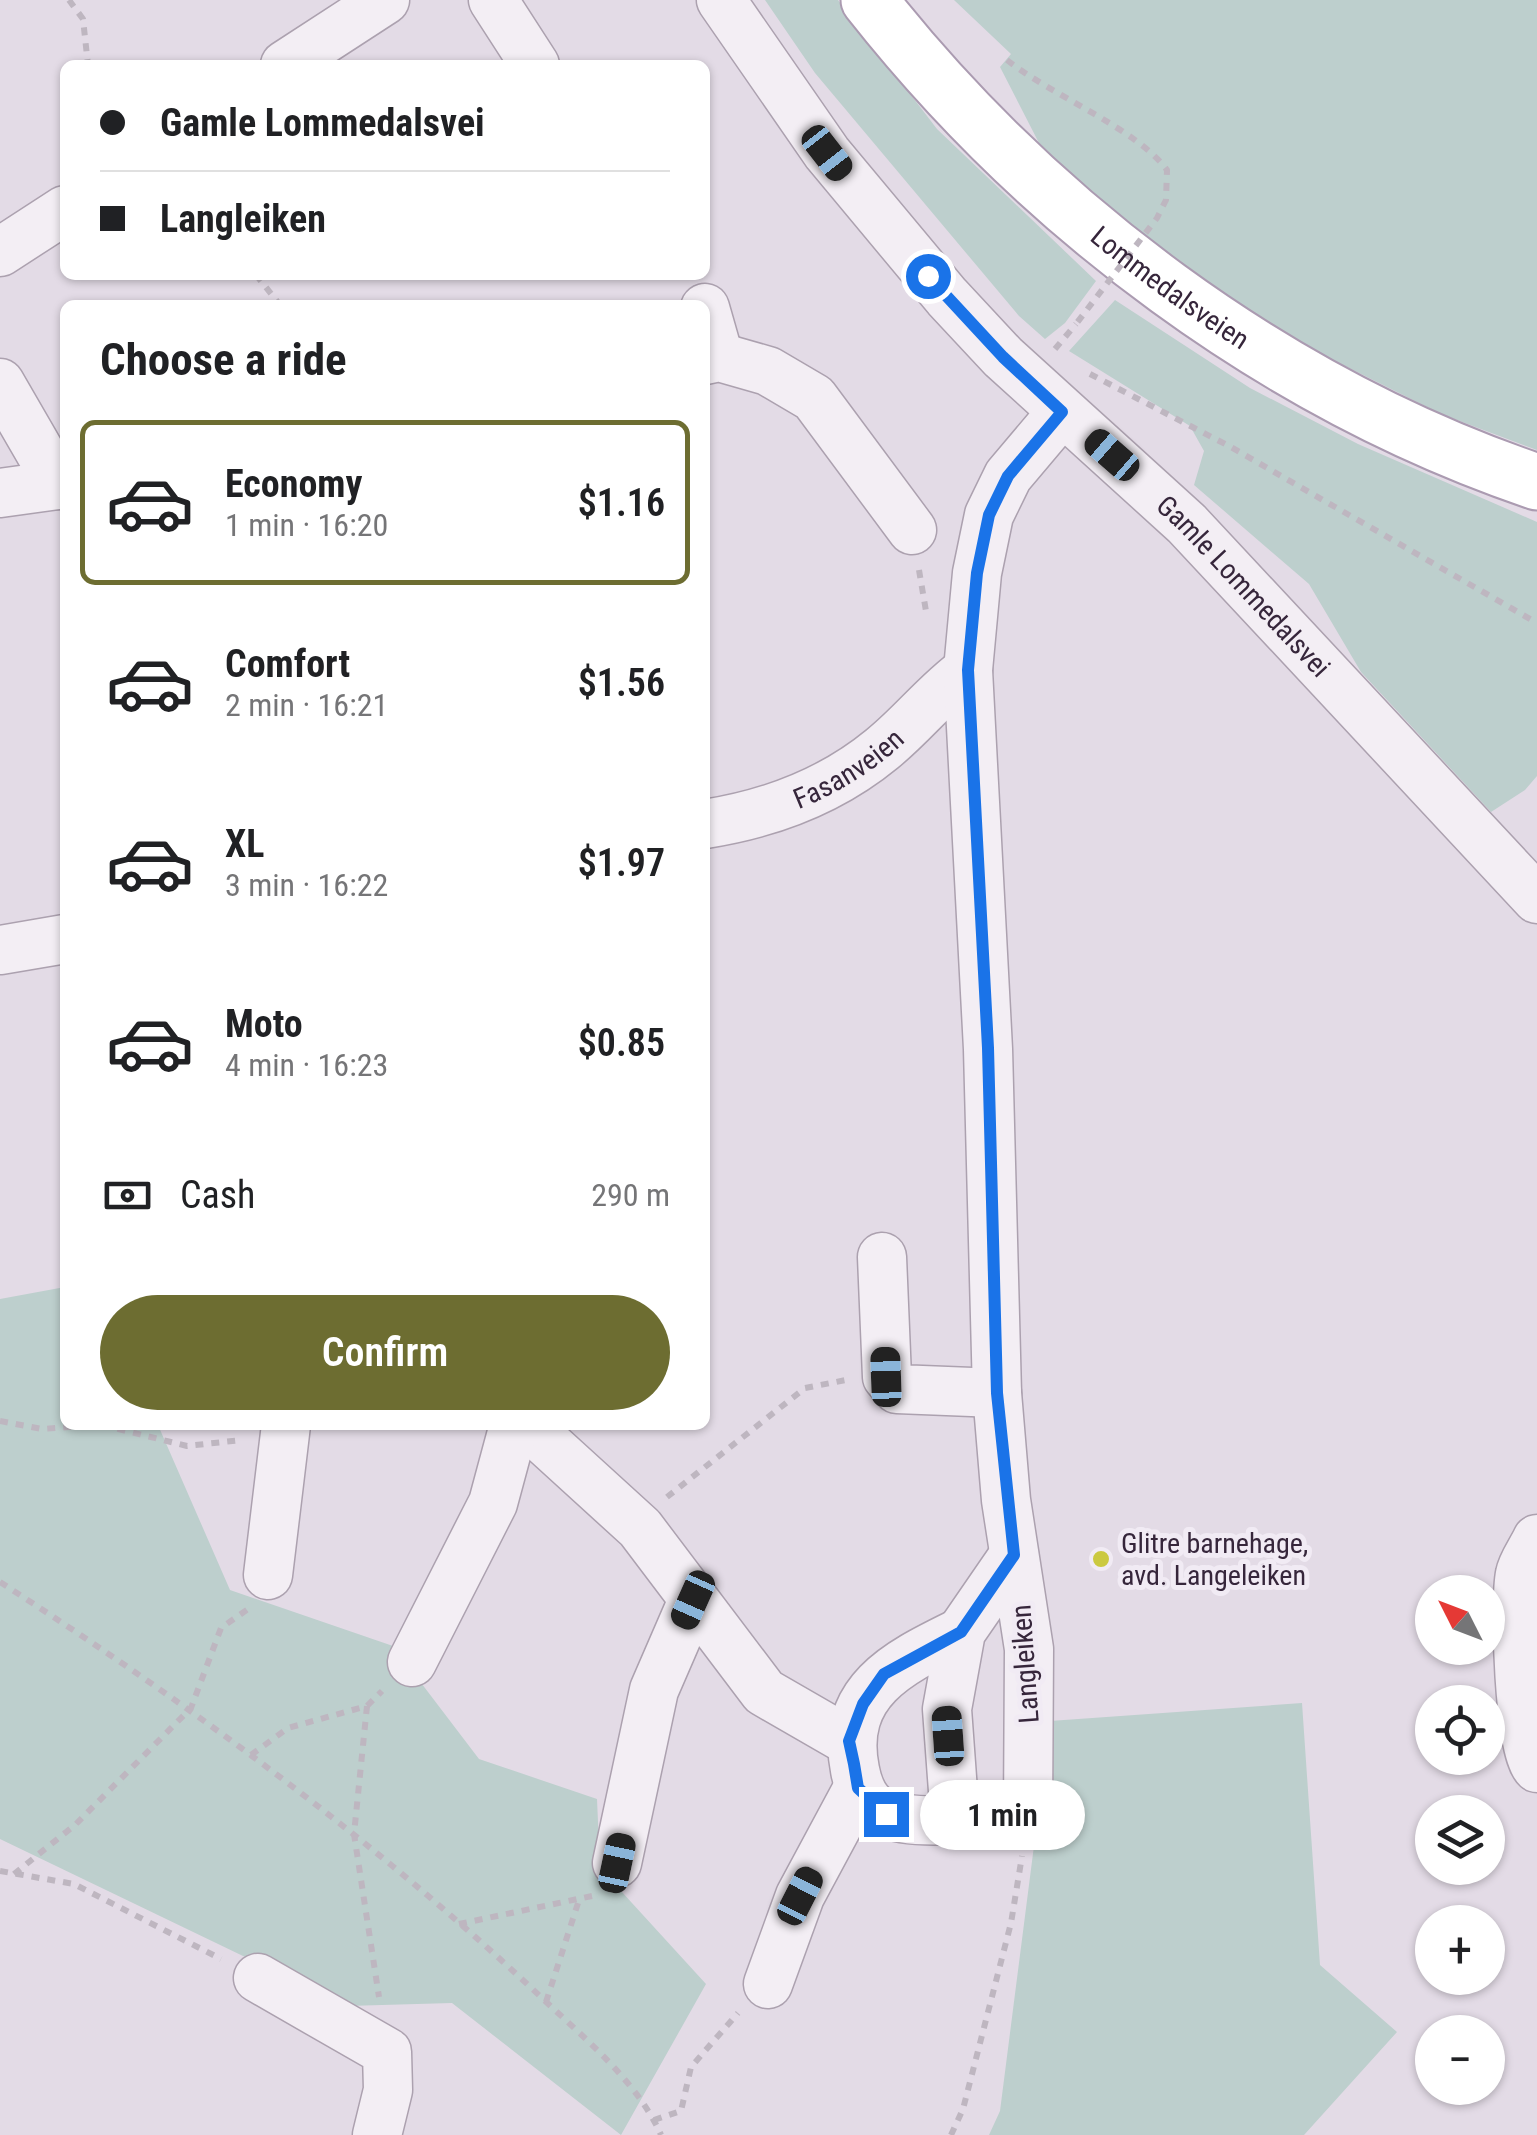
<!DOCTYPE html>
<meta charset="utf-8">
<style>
body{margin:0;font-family:"Roboto Condensed",sans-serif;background:#f2f2f2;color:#202124;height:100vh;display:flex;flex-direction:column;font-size:38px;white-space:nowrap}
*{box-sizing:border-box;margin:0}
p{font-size:32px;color:#757577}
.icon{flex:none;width:55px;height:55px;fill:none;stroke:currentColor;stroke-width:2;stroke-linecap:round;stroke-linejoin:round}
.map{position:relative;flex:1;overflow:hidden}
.details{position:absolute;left:60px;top:300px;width:650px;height:1130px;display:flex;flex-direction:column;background:#fff;border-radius:15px;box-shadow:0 2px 8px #0004}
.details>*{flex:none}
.banner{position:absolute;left:60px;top:60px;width:650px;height:220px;border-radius:15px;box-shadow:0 2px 8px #0004;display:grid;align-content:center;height:220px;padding:0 40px;background:#fff}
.needle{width:65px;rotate:312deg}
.buttons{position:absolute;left:1415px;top:1575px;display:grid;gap:20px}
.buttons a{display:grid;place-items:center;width:90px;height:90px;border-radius:50%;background:#fff;box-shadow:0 2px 8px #0004;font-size:50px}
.end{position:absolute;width:45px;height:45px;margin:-22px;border:12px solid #1a73e8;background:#fff;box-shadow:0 0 0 5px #fff}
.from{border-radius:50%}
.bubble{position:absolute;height:70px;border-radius:35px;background:#fff;box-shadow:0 2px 8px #0004;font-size:32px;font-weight:600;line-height:70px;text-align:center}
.car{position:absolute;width:30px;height:60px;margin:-30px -15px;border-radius:12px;box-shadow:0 0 8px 2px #0007;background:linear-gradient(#222 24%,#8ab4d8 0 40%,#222 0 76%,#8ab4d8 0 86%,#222 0)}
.banner b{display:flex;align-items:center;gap:35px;height:95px;font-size:38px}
.banner b+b{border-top:2px solid #e0e0e0}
.banner i{width:25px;height:25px;background:#202124}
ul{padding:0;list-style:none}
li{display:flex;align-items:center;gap:30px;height:165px;margin:0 20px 15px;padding:0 20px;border:5px solid transparent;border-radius:15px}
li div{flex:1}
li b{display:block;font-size:38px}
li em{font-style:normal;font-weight:600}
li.on{border-color:#6d6d31}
li>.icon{width:90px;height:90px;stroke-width:1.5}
h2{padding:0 40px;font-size:45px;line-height:120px}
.pay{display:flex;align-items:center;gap:25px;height:110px;padding:0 40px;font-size:38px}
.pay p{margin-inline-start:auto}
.primary-button{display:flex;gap:20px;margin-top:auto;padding:20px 40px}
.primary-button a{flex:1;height:115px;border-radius:60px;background:#6d6d31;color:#fff;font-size:40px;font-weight:600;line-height:115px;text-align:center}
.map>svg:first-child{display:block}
.green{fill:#bdcfcd}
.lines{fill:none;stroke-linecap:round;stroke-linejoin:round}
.minor-casing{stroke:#aca1af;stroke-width:51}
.major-casing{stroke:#ab9bb1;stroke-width:59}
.path{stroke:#beb6c0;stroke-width:6;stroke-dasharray:8 8;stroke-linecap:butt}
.minor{stroke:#f3eef4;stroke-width:48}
.major{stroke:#fff;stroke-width:55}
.path-bridge{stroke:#beb6c0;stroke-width:6;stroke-dasharray:8 8;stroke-linecap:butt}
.route{stroke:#1a73e8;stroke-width:12}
.poi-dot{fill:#cbc940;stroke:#f1ebf4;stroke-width:4}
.labels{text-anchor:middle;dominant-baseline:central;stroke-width:10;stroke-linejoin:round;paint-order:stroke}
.street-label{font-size:28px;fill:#36263b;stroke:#f1ebf4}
.poi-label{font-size:28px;fill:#36263b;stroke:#f1ebf4;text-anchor:start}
</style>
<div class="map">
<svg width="1537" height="2135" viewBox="0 0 1537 2135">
<rect width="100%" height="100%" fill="#e3dbe6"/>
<g class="green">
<path d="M 765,0 L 838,0 L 937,129 L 1096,281 L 1065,323 L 1045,339 L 1019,316 L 815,73 Z"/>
<path d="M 954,0 L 1537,0 L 1537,450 L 1441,414 L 1283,335 L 1189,270 L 1088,192 L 1039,143 L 1000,67 L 1011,54 Z"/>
<path d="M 1115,300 L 1250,388 L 1358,444 L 1537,522 L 1537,776 L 1525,790 L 1491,812 L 1361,672 L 1309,584 L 1194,485 L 1204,451 L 1190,426 L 1069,351 Z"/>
<path d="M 65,1287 L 65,1425 L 158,1425 L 230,1590 L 393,1646 L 479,1759 L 597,1799 L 600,1868 L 706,1984 L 621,2135 L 452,2003 L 347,2006 L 0,1839 L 0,1299 Z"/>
<path d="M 1302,1703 L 1320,1965 L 1397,2032 L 1304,2135 L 989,2135 L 1000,2111 L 1050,1721 Z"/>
</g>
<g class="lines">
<g class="minor-casing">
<g id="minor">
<path d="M 493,0 L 535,65"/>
<path id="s1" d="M 721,0 L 827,153 L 947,297 L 1003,357 L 1187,524 L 1537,899"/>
<path d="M 285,65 L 385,0"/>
<path d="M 0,252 L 65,210"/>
<path d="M 705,308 L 719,357"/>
<path d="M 705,360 L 719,357 L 768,371 L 814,398 L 912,530"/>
<path d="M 0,383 L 59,485"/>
<path d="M 0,493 L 65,484"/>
<path id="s2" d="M 705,824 C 769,814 831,791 882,749 C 913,724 936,693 968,670"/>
<path d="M 0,950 L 65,939"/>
<path d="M 882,1257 L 887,1377 L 897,1389 L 997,1393"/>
<path d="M 527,1425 L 640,1528 L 764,1692 L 849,1741"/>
<path d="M 1537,1539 C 1532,1550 1522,1563 1520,1574 C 1514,1603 1519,1752 1537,1768"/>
<path d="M 268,1575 L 286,1425"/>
<path d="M 961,1632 C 900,1662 839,1690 855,1770 C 858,1786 865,1805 883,1813 C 918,1828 989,1816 1028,1815 L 1029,1649 L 1006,1500 L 997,1393 L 988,1049 L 968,670 L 977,573 L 989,515 L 1008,476 L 1062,412"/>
<path d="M 412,1662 L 493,1503 L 514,1425"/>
<path d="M 953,1791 L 947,1709 L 961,1632 L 1014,1555"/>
<path d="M 617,1863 L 654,1690 L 693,1600"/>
<path d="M 258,1978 L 387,2052 L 388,2090 L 377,2135"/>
<path d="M 768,1984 L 800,1896 L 858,1788"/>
</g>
</g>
<g class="major-casing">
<g id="major">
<path id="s3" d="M 869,0 C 1039,216 1275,393 1537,482"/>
</g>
</g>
<g class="path">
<path d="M 69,0 L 83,19 L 88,65"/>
<path d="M 256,275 L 280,305"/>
<path d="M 1055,349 L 1076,324"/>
<path d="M 1090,374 L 1229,446 L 1537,623"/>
<path d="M 919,570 L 927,617"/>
<path d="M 0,1421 L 42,1429 L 97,1425"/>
<path d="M 102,1425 L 187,1446 L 241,1440"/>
<path d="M 667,1497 L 805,1388 L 846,1380"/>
<path d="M 0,1582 C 192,1706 376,1841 542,1998 C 583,2037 638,2082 661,2135"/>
<path d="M 367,1706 L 354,1834 L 379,1997"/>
<path d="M 251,1755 L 288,1728 L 367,1706 L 382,1691"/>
<path d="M 0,1871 L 74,1884 L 221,1959"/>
<path d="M 14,1874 L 75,1825 L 191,1708 L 221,1628 L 248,1609"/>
<path d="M 459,1924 L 592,1896"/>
<path d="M 546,2002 L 579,1900"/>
<path d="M 654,2120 L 681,2111 L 691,2067 L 738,2013"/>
<path d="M 951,2135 L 963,2109 L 1011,1923 L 1022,1856"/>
</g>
<use href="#minor" class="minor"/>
<use href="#major" class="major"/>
<path class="path-bridge" d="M 1007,60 C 1051,95 1137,129 1167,170 L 1166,200 L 1157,218 L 1076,324"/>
</g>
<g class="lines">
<path class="route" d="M 886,1814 L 858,1788 L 854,1764 L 849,1741 L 863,1704 L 884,1674 L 961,1632 L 1014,1555 L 997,1393 L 988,1048 L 968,670 L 977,573 L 989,515 L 1008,476 L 1062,412 L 1003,357 L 928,276"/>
</g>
<circle class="poi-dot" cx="1101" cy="1559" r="10"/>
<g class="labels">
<g class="street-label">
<text stroke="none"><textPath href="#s3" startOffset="418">Lommedalsveien</textPath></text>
<text stroke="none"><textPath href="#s1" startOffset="788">Gamle Lommedalsvei</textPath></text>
<text stroke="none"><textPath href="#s2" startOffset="155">Fasanveien</textPath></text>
<text transform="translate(1025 1664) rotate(-94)">Langleiken</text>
</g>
<g class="poi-label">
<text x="1121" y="1543">Glitre barnehage,<tspan x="1121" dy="32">avd. Langeleiken</tspan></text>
</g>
</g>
</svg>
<div class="buttons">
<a><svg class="needle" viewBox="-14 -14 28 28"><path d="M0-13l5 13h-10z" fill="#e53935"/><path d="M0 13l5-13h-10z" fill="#757577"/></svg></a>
<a><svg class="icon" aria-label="locate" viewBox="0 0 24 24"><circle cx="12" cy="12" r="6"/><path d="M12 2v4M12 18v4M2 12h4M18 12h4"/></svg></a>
<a><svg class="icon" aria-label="layers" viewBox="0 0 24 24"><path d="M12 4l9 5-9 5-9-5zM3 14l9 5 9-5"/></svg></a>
<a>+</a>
<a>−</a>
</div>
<i class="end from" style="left:928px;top:276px"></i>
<i class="end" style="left:886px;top:1814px"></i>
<div class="bubble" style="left:920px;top:1780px;width:165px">1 min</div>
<i class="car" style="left:827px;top:153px;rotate:142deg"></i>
<i class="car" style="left:1112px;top:455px;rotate:311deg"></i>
<i class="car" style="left:886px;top:1377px;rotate:358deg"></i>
<i class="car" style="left:693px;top:1600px;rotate:204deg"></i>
<i class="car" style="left:948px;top:1736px;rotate:356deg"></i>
<i class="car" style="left:617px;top:1863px;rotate:12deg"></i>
<i class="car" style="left:800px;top:1896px;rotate:27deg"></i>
<div class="banner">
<b><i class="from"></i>Gamle Lommedalsvei</b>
<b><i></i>Langleiken</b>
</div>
<section class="details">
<h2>Choose a ride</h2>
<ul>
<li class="on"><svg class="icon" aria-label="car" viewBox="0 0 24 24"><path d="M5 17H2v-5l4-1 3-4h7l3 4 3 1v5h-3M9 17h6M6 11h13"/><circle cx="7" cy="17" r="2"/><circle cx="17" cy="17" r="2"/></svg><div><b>Economy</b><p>1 min · 16:20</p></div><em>$1.16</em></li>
<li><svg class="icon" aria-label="car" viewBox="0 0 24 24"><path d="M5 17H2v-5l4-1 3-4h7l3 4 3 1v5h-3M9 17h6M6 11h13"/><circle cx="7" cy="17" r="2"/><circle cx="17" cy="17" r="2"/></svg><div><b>Comfort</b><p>2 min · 16:21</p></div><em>$1.56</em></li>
<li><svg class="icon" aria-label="car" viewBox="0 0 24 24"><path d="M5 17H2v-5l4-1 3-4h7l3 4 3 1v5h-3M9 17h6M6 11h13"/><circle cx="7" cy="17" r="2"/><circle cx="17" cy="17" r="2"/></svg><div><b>XL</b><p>3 min · 16:22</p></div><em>$1.97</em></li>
<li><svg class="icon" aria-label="car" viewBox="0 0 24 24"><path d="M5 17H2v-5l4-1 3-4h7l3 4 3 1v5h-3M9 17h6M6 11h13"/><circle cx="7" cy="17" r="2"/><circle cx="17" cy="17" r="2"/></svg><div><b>Moto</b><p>4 min · 16:23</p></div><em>$0.85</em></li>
</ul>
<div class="pay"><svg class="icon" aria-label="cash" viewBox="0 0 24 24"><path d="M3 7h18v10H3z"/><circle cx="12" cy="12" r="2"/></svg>Cash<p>290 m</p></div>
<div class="primary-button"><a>Confirm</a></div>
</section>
</div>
